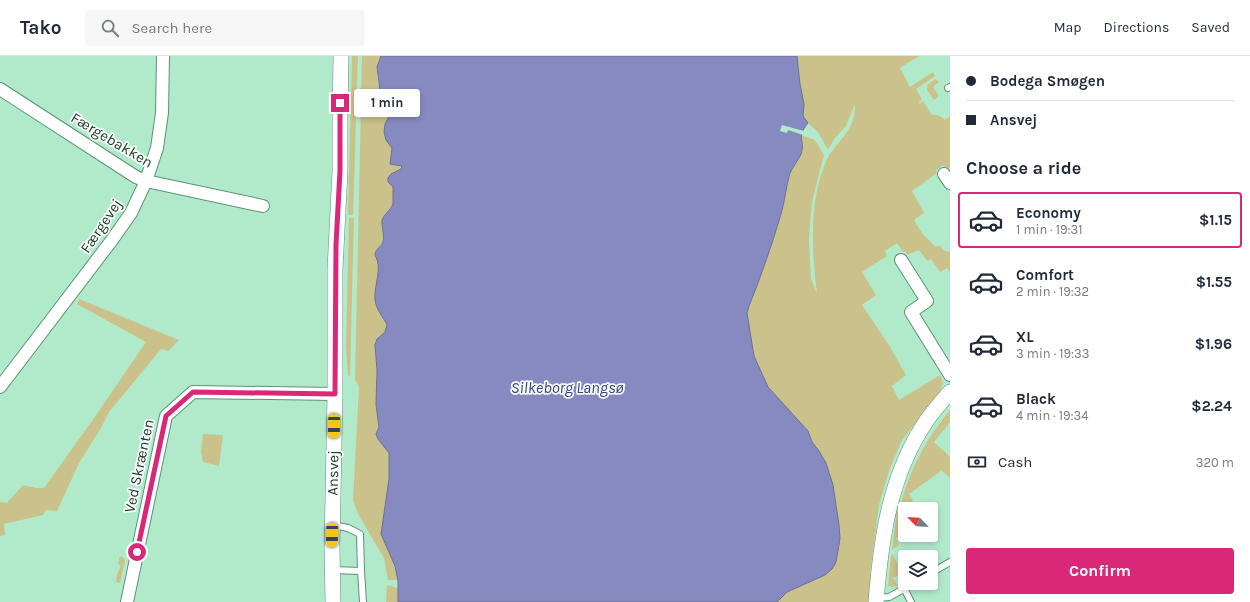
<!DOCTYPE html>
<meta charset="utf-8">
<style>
body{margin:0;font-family:Karla,sans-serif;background:#f6f6f7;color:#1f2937;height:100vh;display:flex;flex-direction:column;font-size:15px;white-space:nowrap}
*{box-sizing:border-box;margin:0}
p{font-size:13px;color:#747a83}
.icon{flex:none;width:22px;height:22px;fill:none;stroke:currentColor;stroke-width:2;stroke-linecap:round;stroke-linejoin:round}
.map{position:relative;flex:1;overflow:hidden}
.side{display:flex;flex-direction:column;background:#fff;width:300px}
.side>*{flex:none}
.guide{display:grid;align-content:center;height:88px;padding:0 16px;background:#fff}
.needle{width:26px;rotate:295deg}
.buttons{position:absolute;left:898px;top:446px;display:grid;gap:8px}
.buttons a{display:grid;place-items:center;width:40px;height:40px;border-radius:4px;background:#fff;box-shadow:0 2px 6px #0003;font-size:20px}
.end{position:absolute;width:18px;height:18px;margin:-9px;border:5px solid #db2777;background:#fff;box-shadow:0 0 0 2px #fff}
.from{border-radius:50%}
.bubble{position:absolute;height:28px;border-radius:4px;background:#fff;box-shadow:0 2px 6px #0003;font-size:13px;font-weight:700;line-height:28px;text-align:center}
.car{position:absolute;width:12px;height:24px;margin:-12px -6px;border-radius:5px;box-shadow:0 0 3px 1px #0007;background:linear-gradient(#f5c518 24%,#345 0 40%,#f5c518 0 76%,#345 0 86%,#f5c518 0)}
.guide b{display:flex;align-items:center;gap:14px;height:38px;font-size:15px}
.guide b+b{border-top:1px solid #e0e1e3}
.guide i{width:10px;height:10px;background:#1f2937}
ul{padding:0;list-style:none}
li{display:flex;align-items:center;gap:12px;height:56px;margin:0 8px 6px;padding:0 8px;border:2px solid transparent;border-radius:4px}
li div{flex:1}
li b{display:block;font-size:15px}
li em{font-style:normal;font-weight:700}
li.active{border-color:#db2777}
li>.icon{width:36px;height:36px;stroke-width:1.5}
h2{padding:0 16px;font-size:18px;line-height:48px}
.pay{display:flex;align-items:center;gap:10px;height:44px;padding:0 16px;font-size:15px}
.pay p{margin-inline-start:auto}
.primary-button{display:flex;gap:8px;margin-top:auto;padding:8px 16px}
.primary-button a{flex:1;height:46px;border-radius:4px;background:#db2777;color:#fff;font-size:16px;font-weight:700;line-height:46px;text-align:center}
header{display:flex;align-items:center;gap:24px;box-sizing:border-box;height:56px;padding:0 20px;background:#fff;border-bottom:1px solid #e0e1e3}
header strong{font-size:19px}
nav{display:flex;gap:22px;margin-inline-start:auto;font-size:14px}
.search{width:280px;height:36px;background:#f6f6f7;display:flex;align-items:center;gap:10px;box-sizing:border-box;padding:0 14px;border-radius:4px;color:#747a83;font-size:15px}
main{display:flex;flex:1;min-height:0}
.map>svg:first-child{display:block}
.green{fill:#cac28a}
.water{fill:#868ac1;stroke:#687295}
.pier{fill:#b1eacb}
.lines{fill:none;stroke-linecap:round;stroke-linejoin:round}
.service-casing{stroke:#5b9276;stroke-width:8}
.minor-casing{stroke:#5b9276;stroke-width:14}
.tertiary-casing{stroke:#5b9276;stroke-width:16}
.service{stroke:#fff;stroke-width:6}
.minor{stroke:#fff;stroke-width:12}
.tertiary{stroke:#fff;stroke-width:15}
.route{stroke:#db2777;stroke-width:5}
.labels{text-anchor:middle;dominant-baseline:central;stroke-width:3.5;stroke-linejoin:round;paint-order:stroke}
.street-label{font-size:15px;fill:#233a2e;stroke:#f8fdfa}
.water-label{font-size:16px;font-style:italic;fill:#3c3b7f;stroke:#f8fdfa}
</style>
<header>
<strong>Tako</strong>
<div class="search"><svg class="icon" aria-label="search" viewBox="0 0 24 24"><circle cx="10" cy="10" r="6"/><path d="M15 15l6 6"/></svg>Search here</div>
<nav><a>Map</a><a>Directions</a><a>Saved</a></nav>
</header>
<main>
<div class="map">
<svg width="950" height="546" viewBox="0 0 950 546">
<rect width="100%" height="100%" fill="#b1eacb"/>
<g class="green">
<path d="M 352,0 L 358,0 L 353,159 L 348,159 Z"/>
<path d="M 362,0 L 381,0 C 373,18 380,33 384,51 L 392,52 L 393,53 C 391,58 387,62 385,68 C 381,77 387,85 392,92 L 390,106 L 402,109 L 402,113 L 391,118 L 388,126 L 393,131 L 393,148 C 390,154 383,158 382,165 C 381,171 386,181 382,187 C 380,192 376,192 375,198 L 378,203 L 379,210 L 375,241 L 376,248 L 387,269 L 385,276 L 379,280 L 375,289 L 377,314 L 376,352 L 379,371 L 377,375 L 389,396 L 389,423 L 383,483 L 391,498 L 398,524 L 388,524 L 384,502 L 358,458 L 353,444 L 359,331 L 355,323 Z"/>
<path d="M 797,0 L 919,0 L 900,12 L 910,31 L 933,16 L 935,20 L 916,33 L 922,43 L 919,46 L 920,48 L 923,45 L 932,59 C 937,58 941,60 945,64 L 950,60 L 950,111 L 947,114 L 943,109 L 936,114 L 937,117 L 912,135 L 924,157 L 914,164 L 922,177 L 935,190 L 940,190 L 944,195 L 950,196 L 950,216 L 947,212 L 940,216 L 931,203 L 927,205 L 919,194 L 907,199 L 905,195 L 904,197 L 897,187 L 885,195 L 887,200 L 862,216 L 876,239 L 862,249 L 889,289 L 906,319 L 892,330 L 899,344 L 940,319 L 943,327 L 940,336 L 902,384 L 890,412 L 879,449 L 870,517 L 870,546 L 777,546 L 787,536 L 836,505 L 840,482 L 839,469 L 833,429 L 826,407 L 819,395 L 812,386 L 808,375 L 768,331 L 754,300 L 747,257 L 749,250 L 766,205 L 781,159 L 789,118 L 793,109 L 800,99 L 802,94 L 801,79 L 815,84 L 824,99 L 812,146 L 809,183 L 811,223 L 817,237 C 812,197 809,152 823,113 C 826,106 828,99 833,94 C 845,78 855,71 855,48 L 846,70 L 835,82 L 828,94 L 818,76 L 808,67 L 803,60 L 804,48 L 800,28 Z"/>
<path d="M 936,23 L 939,26 L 933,31 L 939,40 L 934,44 L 927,34 L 928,28 Z"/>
<path d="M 349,162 L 354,162 L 350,320 L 348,319 L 346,291 Z"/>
<path d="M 79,243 L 179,284 L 168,295 L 161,293 L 109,356 L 101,372 L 79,407 L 57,455 L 46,454 L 43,459 L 4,468 L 5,479 L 0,480 L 0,446 L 7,447 L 23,429 L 36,432 L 44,432 L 92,365 L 146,286 L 77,248 Z"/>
<path d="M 950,354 L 950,366 L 934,386 L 950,401 L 950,422 L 945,417 L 941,415 L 909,438 L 913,445 L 900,453 C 908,415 926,384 950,354 Z"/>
<path d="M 203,378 L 223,379 L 219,410 L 203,406 L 201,396 Z"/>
<path d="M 897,456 L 905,467 L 905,477 L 896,482 L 899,489 L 892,494 Z"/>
<path d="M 892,498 L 903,517 L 893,522 L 898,530 L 892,531 L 888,530 L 891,500 Z"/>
<path d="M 120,500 L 124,502 L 125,505 L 120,527 L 116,526 L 117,518 L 121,510 L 118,508 Z"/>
<path d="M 387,529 L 398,532 L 398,546 L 386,546 Z"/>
</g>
<path class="water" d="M 381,0 L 797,0 L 800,28 L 804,48 L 803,60 L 808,67 C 795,83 806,84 801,98 C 798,105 793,110 790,117 C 786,130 785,145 781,158 C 772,189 761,220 749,250 L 747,257 L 754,300 L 768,331 L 808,375 L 812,386 L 819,395 L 826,407 L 833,429 L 839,469 L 840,482 L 838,495 L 836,506 L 832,513 L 825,519 L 787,536 L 777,546 L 398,546 L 398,525 L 395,510 L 381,478 L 389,423 L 389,397 L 378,383 L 376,378 L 379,371 L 376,349 L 377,314 L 375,289 L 377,283 L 385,276 L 387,269 C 383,260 376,254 375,243 C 374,228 383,212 375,199 C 376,191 381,192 383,186 C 385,179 381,169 382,164 C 384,158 391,154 393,148 L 393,131 L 388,126 L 388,122 L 391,118 L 401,113 L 402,110 L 390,108 L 392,92 L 386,84 L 384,76 L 385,68 L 393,53 L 382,50 L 377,11 Z"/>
<path class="pier" d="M 782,69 L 804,75 L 803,79 L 788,74 L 787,77 L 780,75 Z"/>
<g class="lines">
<g class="service-casing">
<g id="service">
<path d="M 948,32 L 950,31"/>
<path d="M 333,469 L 348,472 L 360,478 L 361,515 L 363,546"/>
<path d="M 333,514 L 361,515"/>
<path d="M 931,517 L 950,506"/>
<path d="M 905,534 L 911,546"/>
<path d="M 877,542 L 889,541 L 915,527"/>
</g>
</g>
<g class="minor-casing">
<g id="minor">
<path d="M 0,33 L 136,121 L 146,125 L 263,150"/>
<path d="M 944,118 L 950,127"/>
<path d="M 901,204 L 927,245 L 911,256 L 950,319"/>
<path d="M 0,331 L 112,184 L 131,157 L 146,125 L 157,92 L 162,57 L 163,0"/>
<path d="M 127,546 L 166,360 L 193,336 L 335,338"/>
</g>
</g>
<g class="tertiary-casing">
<g id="tertiary">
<path d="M 333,546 L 332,490 L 335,338 L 335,213 L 340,115 L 340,63 L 341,0"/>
<path d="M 876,546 C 881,482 890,418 927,364 C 934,354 942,345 950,336"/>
</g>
</g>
<use href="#service" class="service"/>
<use href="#minor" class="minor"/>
<use href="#tertiary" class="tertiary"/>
</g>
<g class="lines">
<path class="route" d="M 137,496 L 166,360 L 193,336 L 335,338 L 336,189 L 340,115 L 340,47"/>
</g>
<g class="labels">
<g class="street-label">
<text transform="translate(112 84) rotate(31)">Færgebakken</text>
<text transform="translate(101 170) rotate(-56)">Færgevej</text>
<text transform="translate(139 410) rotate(-78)">Ved Skrænten</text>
<text transform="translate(333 417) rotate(-89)">Ansvej</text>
</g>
<g class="water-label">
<text x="567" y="331">Silkeborg Langsø</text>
</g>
</g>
</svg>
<div class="buttons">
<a><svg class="needle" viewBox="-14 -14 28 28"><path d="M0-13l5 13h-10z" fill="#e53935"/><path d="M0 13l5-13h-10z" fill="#747a83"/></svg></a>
<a><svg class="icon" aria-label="layers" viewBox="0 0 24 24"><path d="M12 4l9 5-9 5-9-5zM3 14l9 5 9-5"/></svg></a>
</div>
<i class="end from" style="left:137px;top:496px"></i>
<i class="end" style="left:340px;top:47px"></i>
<div class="bubble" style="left:354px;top:33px;width:66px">1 min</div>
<i class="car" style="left:334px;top:370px;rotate:181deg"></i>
<i class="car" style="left:332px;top:479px;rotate:181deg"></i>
</div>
<section class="side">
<div class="guide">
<b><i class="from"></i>Bodega Smøgen</b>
<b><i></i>Ansvej</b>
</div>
<h2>Choose a ride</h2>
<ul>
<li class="active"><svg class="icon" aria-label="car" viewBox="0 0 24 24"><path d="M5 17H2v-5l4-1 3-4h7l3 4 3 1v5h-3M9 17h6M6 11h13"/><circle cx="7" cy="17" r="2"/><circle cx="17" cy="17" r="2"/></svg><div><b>Economy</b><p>1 min · 19:31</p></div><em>$1.15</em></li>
<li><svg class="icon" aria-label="car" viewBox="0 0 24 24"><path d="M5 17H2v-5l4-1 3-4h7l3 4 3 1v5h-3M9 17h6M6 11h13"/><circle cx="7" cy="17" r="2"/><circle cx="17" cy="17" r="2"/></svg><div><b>Comfort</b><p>2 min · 19:32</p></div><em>$1.55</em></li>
<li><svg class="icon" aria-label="car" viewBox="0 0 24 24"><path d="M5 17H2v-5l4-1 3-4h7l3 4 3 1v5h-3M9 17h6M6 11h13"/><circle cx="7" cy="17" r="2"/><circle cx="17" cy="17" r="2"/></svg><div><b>XL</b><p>3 min · 19:33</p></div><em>$1.96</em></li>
<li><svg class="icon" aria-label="car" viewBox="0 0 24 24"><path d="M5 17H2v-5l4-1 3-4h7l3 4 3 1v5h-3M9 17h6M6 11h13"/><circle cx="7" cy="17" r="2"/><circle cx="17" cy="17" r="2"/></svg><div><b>Black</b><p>4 min · 19:34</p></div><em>$2.24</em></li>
</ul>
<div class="pay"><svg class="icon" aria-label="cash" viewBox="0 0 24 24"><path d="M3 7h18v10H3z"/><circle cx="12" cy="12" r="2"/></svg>Cash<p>320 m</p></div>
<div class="primary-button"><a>Confirm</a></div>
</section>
</main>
